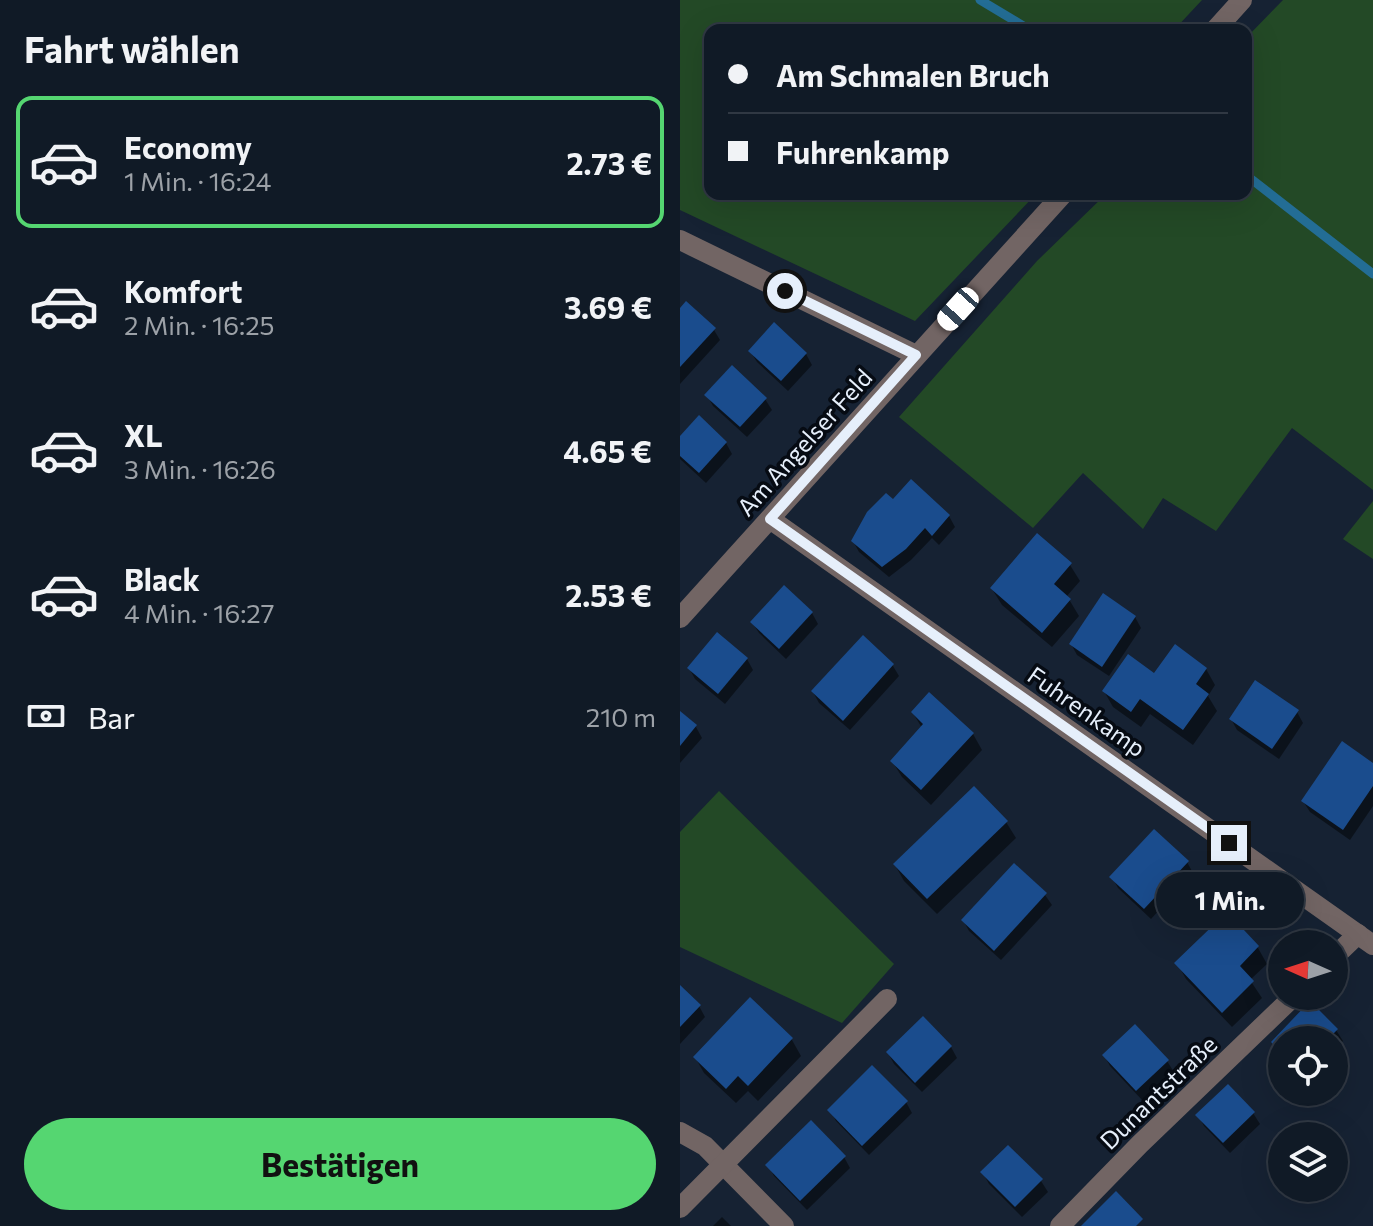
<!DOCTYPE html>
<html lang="de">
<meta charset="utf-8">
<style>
body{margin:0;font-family:Commissioner,sans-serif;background:#19232e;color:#f1f3f6;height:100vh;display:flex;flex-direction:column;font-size:30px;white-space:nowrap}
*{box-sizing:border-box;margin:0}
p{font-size:26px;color:#9ca1a7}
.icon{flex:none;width:44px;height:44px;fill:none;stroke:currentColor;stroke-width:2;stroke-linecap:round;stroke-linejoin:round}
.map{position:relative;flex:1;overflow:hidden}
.sheet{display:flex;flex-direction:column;background:#101a26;width:680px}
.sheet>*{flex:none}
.banner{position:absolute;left:24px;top:24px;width:548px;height:176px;border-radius:16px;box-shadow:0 8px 32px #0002,0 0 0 2px #303843;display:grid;align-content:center;height:176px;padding:0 24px;background:#101a26}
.needle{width:52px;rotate:273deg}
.buttons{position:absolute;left:588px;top:930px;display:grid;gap:16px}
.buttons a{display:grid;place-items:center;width:80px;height:80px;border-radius:50%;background:#101a26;box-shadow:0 8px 32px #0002,0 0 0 2px #303843;font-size:40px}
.end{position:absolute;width:36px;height:36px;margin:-18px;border:10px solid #e6effb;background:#111;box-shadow:0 0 0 4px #111}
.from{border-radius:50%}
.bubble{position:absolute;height:56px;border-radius:28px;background:#101a26;box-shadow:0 8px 32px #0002,0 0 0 2px #303843;font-size:26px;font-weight:700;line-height:56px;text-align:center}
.car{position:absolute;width:24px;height:48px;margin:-24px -12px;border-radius:10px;box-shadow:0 0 6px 2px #0007;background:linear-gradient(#fff 24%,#345 0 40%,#fff 0 76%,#345 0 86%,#fff 0)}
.banner b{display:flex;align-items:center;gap:28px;height:76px;font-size:30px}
.banner b+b{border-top:2px solid #303843}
.banner i{width:20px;height:20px;background:#f1f3f6}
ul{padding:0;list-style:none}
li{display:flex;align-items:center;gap:24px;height:132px;margin:0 16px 12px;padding:0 8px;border:4px solid transparent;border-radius:16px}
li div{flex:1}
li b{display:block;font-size:30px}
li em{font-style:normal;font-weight:700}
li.on{border-color:#55d671}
li>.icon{width:72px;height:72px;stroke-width:1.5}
h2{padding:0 24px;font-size:36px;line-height:96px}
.pay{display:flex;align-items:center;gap:20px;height:88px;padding:0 24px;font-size:30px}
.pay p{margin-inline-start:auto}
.button{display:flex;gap:16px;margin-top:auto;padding:16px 24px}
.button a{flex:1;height:92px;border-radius:48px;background:#55d671;color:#111;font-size:32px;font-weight:700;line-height:92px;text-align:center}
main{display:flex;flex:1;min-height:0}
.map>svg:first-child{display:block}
.green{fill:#234926}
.shadow{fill:#0007}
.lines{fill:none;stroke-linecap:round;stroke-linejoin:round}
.stream{stroke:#236d95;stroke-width:9}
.building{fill:#1a4c8d}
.street{stroke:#726564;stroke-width:20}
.route{stroke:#e6effb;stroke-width:10}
.labels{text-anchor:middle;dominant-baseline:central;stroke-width:7;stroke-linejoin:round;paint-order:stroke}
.street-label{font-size:24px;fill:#e6effb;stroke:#060b13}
</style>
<main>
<section class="sheet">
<h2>Fahrt wählen</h2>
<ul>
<li class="on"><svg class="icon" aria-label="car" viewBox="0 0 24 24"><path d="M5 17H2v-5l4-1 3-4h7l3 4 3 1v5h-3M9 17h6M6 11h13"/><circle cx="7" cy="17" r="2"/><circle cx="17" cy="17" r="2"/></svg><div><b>Economy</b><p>1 Min. · 16:24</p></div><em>2.73 €</em></li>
<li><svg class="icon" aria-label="car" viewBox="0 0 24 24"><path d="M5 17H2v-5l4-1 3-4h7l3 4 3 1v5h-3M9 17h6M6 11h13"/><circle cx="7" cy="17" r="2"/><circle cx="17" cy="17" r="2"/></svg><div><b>Komfort</b><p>2 Min. · 16:25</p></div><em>3.69 €</em></li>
<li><svg class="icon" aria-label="car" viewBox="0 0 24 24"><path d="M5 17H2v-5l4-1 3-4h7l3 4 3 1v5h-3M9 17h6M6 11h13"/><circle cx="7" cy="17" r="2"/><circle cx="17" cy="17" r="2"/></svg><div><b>XL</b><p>3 Min. · 16:26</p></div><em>4.65 €</em></li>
<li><svg class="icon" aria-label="car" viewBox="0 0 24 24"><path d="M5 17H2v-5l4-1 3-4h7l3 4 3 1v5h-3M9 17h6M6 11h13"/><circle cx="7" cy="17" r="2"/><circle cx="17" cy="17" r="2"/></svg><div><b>Black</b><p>4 Min. · 16:27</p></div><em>2.53 €</em></li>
</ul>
<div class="pay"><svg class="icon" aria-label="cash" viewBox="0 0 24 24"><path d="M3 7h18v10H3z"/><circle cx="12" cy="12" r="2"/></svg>Bar<p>210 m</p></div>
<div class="button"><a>Bestätigen</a></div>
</section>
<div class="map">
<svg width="693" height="1226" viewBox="0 0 693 1226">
<rect width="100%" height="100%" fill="#162233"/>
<g class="green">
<path d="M 0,0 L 522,0 L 494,30 L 30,30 L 30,194 L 356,194 L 235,321 L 0,210 Z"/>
<path d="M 603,0 L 693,0 L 693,490 L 612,428 L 536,531 L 483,498 L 463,529 L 403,473 L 353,528 L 219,417 L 357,261 L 426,194 L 566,194 L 566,38 Z"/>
<path d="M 693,501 L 693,559 L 663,539 Z"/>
<path d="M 39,791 L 214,964 L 162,1023 L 0,947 L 0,832 Z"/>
</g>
<g class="shadow">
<path d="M 0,311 L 34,330 L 40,340 L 0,384 Z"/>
<path d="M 70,351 L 126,354 L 132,365 L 108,391 L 77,362 Z"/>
<path d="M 27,395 L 85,399 L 92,410 L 67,437 L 33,406 Z"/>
<path d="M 0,439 L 46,443 L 52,454 L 26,483 L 0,459 Z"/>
<path d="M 213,502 L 269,516 L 275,527 L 259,545 L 252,538 L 231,560 L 209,577 L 179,552 L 173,541 Z"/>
<path d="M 390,565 L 400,581 L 387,596 L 399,616 L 372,647 L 322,605 L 312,589 Z"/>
<path d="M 132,613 L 138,624 L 106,659 L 79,633 L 72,622 Z"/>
<path d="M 455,617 L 461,628 L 429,676 L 397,655 L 391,644 Z"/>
<path d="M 183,638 L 213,666 L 219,676 L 170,730 L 139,703 L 133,692 Z"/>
<path d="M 67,659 L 73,670 L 45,704 L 15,679 L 9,668 Z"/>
<path d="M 526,669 L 535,685 L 528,696 L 537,711 L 513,745 L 470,714 L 461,727 L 433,707 L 424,691 L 475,676 Z"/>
<path d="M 617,712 L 623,723 L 599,759 L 557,730 L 551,719 Z"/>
<path d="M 0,713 L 16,727 L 22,738 L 0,763 Z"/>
<path d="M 233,713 L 293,734 L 302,750 L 251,805 L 222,777 L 212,761 L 242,728 Z"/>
<path d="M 693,765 L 693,806 L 670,840 L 630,812 L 623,801 Z"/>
<path d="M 326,822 L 336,838 L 257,914 L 224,881 L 215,865 Z"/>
<path d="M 507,862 L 513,873 L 471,919 L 438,888 L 432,877 Z"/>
<path d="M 365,895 L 372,905 L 321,960 L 289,931 L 283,920 Z"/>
<path d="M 547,915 L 578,948 L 587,964 L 570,980 L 582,998 L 552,1027 L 506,979 L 497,963 Z"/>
<path d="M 0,988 L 19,1006 L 25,1017 L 0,1044 Z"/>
<path d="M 70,1000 L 112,1040 L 121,1056 L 78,1101 L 68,1091 L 56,1103 L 24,1073 L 15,1057 Z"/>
<path d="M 630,1004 L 656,1030 L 663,1041 L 654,1050 L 654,1040 L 602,1040 L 602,1056 L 593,1042 Z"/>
<path d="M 271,1047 L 277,1058 L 242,1092 L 214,1064 L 208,1053 Z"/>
<path d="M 424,1055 L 487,1061 L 494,1072 L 463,1101 L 430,1066 Z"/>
<path d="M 226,1102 L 232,1113 L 189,1155 L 156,1121 L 150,1110 Z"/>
<path d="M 573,1113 L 580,1124 L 550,1153 L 524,1126 L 518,1115 Z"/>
<path d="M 328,1148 L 361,1181 L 368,1192 L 342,1217 L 309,1184 L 303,1173 Z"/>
<path d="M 164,1157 L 170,1168 L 127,1210 L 94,1176 L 88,1165 Z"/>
<path d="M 42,1217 L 51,1226 L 33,1226 Z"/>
</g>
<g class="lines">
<g class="stream">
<path d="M 300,0 L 350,30"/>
<path d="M 566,175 L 693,274"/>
</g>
</g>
<g class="building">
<path d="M 6,301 L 36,328 L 0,367 L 0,308 Z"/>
<path d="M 94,322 L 127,353 L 101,381 L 68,351 Z"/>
<path d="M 52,365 L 87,398 L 60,427 L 24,395 Z"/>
<path d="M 19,415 L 47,442 L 19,473 L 0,456 L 0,436 Z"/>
<path d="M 231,479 L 270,515 L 252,536 L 245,528 L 226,549 L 202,567 L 171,541 L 187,512 L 206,493 L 213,499 Z"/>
<path d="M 357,533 L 392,563 L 374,584 L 391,599 L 362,633 L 310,588 Z"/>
<path d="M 104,585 L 133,612 L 99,649 L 70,622 Z"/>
<path d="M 423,593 L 456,616 L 422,667 L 389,644 Z"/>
<path d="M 37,632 L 68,658 L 38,694 L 7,668 Z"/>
<path d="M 183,635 L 214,664 L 163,721 L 131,691 Z"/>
<path d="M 495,644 L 527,668 L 516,684 L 529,694 L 503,730 L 460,699 L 451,712 L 422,691 L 448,654 L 474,673 Z"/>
<path d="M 575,680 L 619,710 L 592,749 L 549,719 Z"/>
<path d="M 249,692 L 294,733 L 241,790 L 210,761 L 243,724 L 231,712 Z"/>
<path d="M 0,711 L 17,725 L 0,746 Z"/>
<path d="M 662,741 L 693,763 L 693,786 L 663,830 L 621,801 Z"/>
<path d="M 294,786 L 328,821 L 247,899 L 213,864 Z"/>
<path d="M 474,829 L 509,861 L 464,909 L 429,877 Z"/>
<path d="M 334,863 L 367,893 L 314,951 L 281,920 Z"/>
<path d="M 547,912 L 579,946 L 560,966 L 574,981 L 542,1013 L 494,963 Z"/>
<path d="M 0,985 L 21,1005 L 0,1027 Z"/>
<path d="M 70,997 L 113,1038 L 68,1086 L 58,1076 L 46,1089 L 13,1057 Z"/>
<path d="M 630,1001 L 658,1029 L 647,1040 L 602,1040 L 602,1053 L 591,1042 Z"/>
<path d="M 243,1016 L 272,1046 L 235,1083 L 206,1052 Z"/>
<path d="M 455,1024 L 489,1060 L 456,1091 L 422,1055 Z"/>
<path d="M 192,1065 L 228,1101 L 182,1146 L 147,1110 Z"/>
<path d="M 548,1084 L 575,1112 L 543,1143 L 515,1115 Z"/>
<path d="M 131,1120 L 166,1156 L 120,1201 L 85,1165 Z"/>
<path d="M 328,1145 L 363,1179 L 335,1207 L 300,1172 Z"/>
<path d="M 436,1191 L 463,1219 L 456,1226 L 401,1226 Z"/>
</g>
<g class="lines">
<g class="street">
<path d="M 535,30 L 562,0"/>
<path d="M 0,240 L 236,355"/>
<path d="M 90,519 L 693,945"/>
<path d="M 0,618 L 383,194"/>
<path d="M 654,957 L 678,934"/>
<path d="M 0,1132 L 25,1146 L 104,1226"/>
<path d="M 0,1208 L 207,999"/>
<path d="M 380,1226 L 460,1144 L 614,996"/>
</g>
</g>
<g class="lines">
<path class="route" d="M 105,291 L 236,355 L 90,519 L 549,843"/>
</g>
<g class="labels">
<g class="street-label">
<text transform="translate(124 442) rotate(-48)">Am Angelser Feld</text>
<text transform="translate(407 711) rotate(35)">Fuhrenkamp</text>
<text transform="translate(478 1092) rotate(-44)">Dunantstraße</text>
</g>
</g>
</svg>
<div class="buttons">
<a><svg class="needle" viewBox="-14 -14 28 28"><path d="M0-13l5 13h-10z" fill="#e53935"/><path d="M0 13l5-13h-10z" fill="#9ca1a7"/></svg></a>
<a><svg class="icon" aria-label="locate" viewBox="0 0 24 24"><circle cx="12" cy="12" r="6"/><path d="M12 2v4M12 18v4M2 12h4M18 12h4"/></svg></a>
<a><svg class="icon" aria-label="layers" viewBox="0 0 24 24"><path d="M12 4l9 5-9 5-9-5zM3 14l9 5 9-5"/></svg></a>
</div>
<i class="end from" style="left:105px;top:291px"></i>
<i class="end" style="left:549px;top:843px"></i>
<div class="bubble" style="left:476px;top:872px;width:148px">1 Min.</div>
<i class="car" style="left:278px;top:309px;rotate:222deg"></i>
<div class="banner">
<b><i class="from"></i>Am Schmalen Bruch</b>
<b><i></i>Fuhrenkamp</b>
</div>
</div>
</main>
